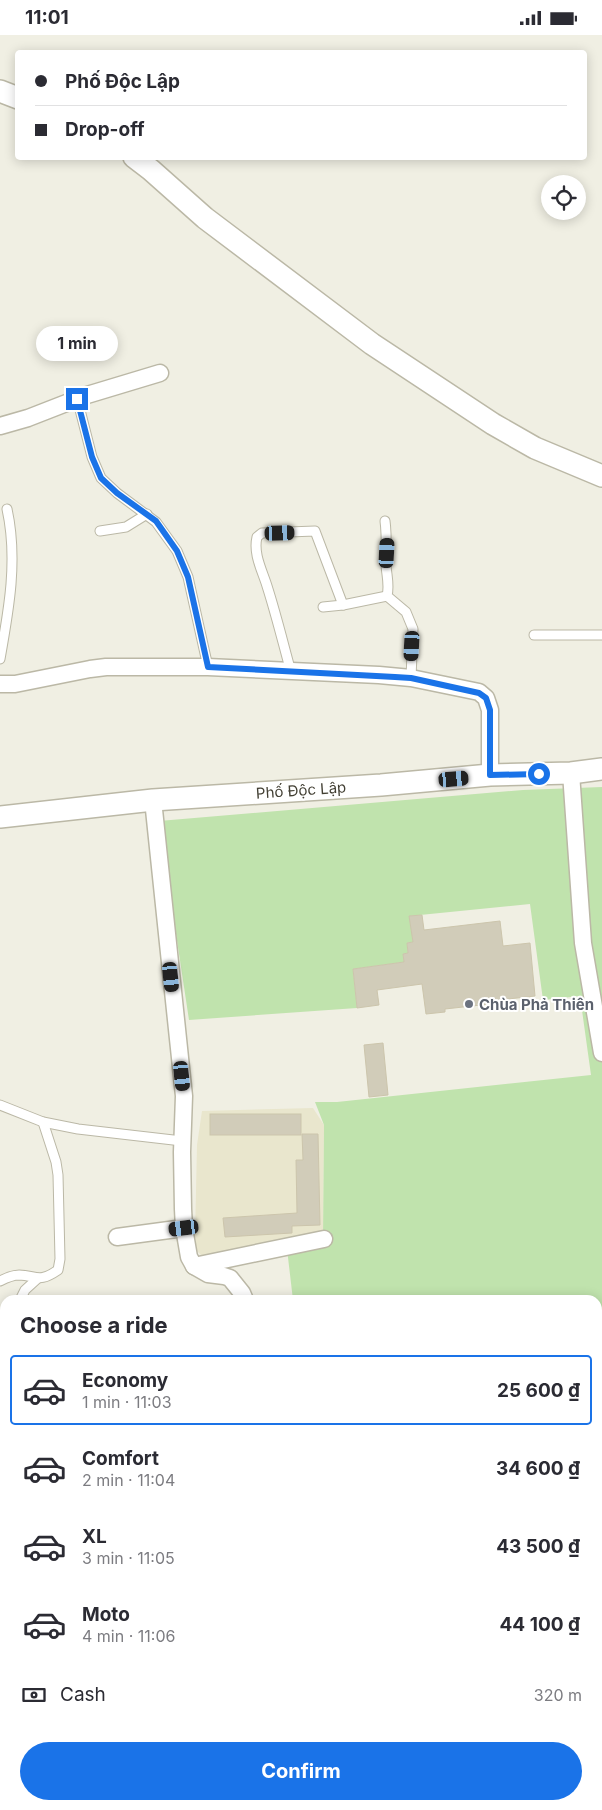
<!DOCTYPE html>
<meta charset="utf-8">
<style>
body{margin:0;font-family:Inter,sans-serif;background:#f2f2f3;color:#2b2b33;height:100vh;display:flex;flex-direction:column;font-size:19px;white-space:nowrap}
*{box-sizing:border-box;margin:0}
p{font-size:16px;color:#7c7c81}
.icon{flex:none;width:28px;height:28px;fill:none;stroke:currentColor;stroke-width:2;stroke-linecap:round;stroke-linejoin:round}
.map{position:relative;flex:1;overflow:hidden}
.sheet{position:absolute;left:0px;top:1260px;width:602px;height:515px;display:flex;flex-direction:column;background:#fff;border-radius:15px 15px 0 0;box-shadow:0 2px 12px #0003}
.sheet>*{flex:none}
.guide{position:absolute;left:15px;top:15px;width:572px;height:110px;border-radius:5px;box-shadow:0 2px 12px #0003;display:grid;align-content:center;height:110px;padding:0 20px;background:#fff}
.controls{position:absolute;left:541px;top:140px;display:grid;gap:10px}
.controls a{display:grid;place-items:center;width:45px;height:45px;border-radius:50%;background:#fff;box-shadow:0 2px 12px #0003;font-size:25px}
.end{position:absolute;width:22px;height:22px;margin:-11px;border:6px solid #1a73e8;background:#fff;box-shadow:0 0 0 2px #fff}
.from{border-radius:50%}
.bubble{position:absolute;height:35px;border-radius:18px;background:#fff;box-shadow:0 2px 12px #0003;font-size:16px;font-weight:700;line-height:35px;text-align:center}
.car{position:absolute;width:15px;height:30px;margin:-15px -8px;border-radius:6px;box-shadow:0 0 4px 1px #0007;background:linear-gradient(#222 24%,#8ab4d8 0 40%,#222 0 76%,#8ab4d8 0 86%,#222 0)}
.guide b{display:flex;align-items:center;gap:18px;height:48px;font-size:19px}
.guide b+b{border-top:1px solid #e1e1e2}
.guide i{width:12px;height:12px;background:#2b2b33}
ul{padding:0;list-style:none}
li{display:flex;align-items:center;gap:15px;height:70px;margin:0 10px 8px;padding:0 10px;border:2px solid transparent;border-radius:5px}
li div{flex:1}
li b{display:block;font-size:19px}
li em{font-style:normal;font-weight:700}
li.active{border-color:#1a73e8}
li>.icon{width:45px;height:45px;stroke-width:1.5}
h2{padding:0 20px;font-size:22px;line-height:60px}
.pay{display:flex;align-items:center;gap:12px;height:55px;padding:0 20px;font-size:19px}
.pay p{margin-inline-start:auto}
.action{display:flex;gap:10px;margin-top:auto;padding:10px 20px}
.action a{flex:1;height:58px;border-radius:30px;background:#1a73e8;color:#fff;font-size:20px;font-weight:700;line-height:58px;text-align:center}
.status{display:flex;justify-content:space-between;align-items:center;height:35px;padding:0 25px;background:#fff;direction:ltr}
.status svg{height:14px;fill:currentColor}
.map>svg:first-child{display:block}
.education{fill:#e9e6cd}
.green{fill:#c0e3ad}
.building{fill:#d1ccb9;stroke:#ccc5ac}
.lines{fill:none;stroke-linecap:round;stroke-linejoin:round}
.service-casing{stroke:#bbb8a6;stroke-width:11}
.minor-casing{stroke:#bbb8a6;stroke-width:19}
.tertiary-casing{stroke:#bbb8a6;stroke-width:24}
.trunk-casing{stroke:#d4b939;stroke-width:30}
.service{stroke:#fff;stroke-width:9}
.minor{stroke:#fff;stroke-width:16}
.tertiary{stroke:#fff;stroke-width:21}
.trunk{stroke:#f8e87e;stroke-width:28}
.route{stroke:#1a73e8;stroke-width:6}
.worship-dot{fill:#6b7280;stroke:#fff;stroke-width:2}
.labels{text-anchor:middle;dominant-baseline:central;stroke-width:4;stroke-linejoin:round;paint-order:stroke}
.street-label{font-size:15px;fill:#423f33;stroke:#fff}
.worship-label{font-size:15px;font-weight:bold;fill:#5b616d;stroke:#fff;text-anchor:start}
</style>
<div class="status"><b>11:01</b><svg viewBox="0 0 49 12"><path d="M0 12V9h3v3zM5 12V6h3v6zM10 12V3h3v9zM15 12V0h3v12zM26 1h20v11H26zM47 4h2v5h-2z"/></svg></div>
<div class="map">
<svg width="602" height="1775" viewBox="0 0 602 1775">
<rect width="100%" height="100%" fill="#f0efe3"/>
<path class="education" d="M 313,1073 L 324,1090 L 323,1202 L 205,1224 L 197,1216 L 195,1202 L 197,1110 L 202,1076 Z"/>
<path class="green" d="M 602,752 L 602,1391 L 598,1395 L 598,1265 L 293,1265 L 287,1214 L 323,1202 L 324,1090 L 315,1067 L 337,1067 L 591,1040 L 580,961 L 543,965 L 530,869 L 410,881 L 413,907 L 407,908 L 408,918 L 403,919 L 404,927 L 353,934 L 357,973 L 189,985 L 159,786 L 523,755 Z"/>
<g class="building">
<path d="M 422,880 L 424,895 L 500,886 L 503,911 L 530,908 L 535,961 L 508,964 L 508,967 L 445,974 L 445,977 L 426,979 L 422,949 L 377,955 L 379,970 L 357,973 L 353,934 L 404,927 L 403,919 L 408,918 L 407,908 L 413,907 L 409,881 Z"/>
<path d="M 383,1008 L 388,1060 L 369,1062 L 364,1010 Z"/>
<rect x="210" y="1079" width="91" height="21"/>
<path d="M 302,1099 L 318,1099 L 320,1190 L 292,1191 L 292,1198 L 225,1202 L 223,1183 L 297,1178 L 296,1125 L 303,1125 Z"/>
</g>
<g class="lines">
<g class="service-casing">
<g id="service">
<path d="M 77,363 L 92,422 L 101,443 L 117,458 L 156,487 L 177,516 L 188,542 L 208,632"/>
<path d="M 385,486 C 387,500 386,514 386,528 C 386,539 390,549 387,561 L 406,577 L 413,594 L 411,643"/>
<path d="M 100,496 L 126,492 L 147,479"/>
<path d="M 323,572 L 343,570 L 387,561"/>
<path d="M 534,600 L 602,600"/>
<path d="M 0,624 C 9,574 18,524 7,474"/>
<path d="M 291,637 C 283,608 276,579 267,551 C 262,535 253,519 257,502 L 262,498 L 315,496 L 343,570"/>
<path d="M 0,1070 L 43,1087 L 78,1094 L 182,1106"/>
<path d="M 0,1246 C 6,1243 12,1240 19,1240 C 38,1241 39,1248 58,1235 L 60,1224 L 58,1140 L 56,1127 L 43,1087"/>
<path d="M 20,1265 L 25,1255 L 37,1244"/>
<path d="M 279,1770 L 280,1775"/>
<path d="M 404,1770 L 407,1775"/>
<path d="M 549,1770 L 550,1775"/>
</g>
</g>
<g class="minor-casing">
<g id="minor">
<path d="M 0,391 L 28,383 L 87,360 L 160,338"/>
<path d="M 0,649 L 15,649 L 90,634 L 106,632 L 208,632 L 379,640 L 411,643 L 479,657 L 486,663 L 490,675 L 490,740"/>
<path d="M 571,738 L 583,908 L 602,1018"/>
<path d="M 153,765 L 184,1061 L 182,1117 L 183,1174 L 184,1193 L 189,1222 L 194,1231 L 208,1239 L 224,1241 L 230,1243 L 242,1258 L 245,1265"/>
<path d="M 117,1202 L 184,1193"/>
<path d="M 194,1231 L 324,1204"/>
<path d="M 0,1364 L 5,1364"/>
<path d="M 598,1600 L 602,1599"/>
<path d="M 598,1629 L 602,1642"/>
<path d="M 0,1770 L 5,1768"/>
</g>
</g>
<g class="tertiary-casing">
<g id="tertiary">
<path d="M 0,56 L 18,63"/>
<path d="M 134,122 L 151,135 L 205,183 L 372,309 L 493,389 L 535,413 L 602,441"/>
<path d="M 0,782 L 153,765 L 381,750 L 490,740 L 571,738 L 602,734"/>
</g>
</g>
<g class="trunk-casing">
<g id="trunk">
<path d="M 598,1551 L 602,1549"/>
<path d="M 598,1577 L 602,1575"/>
<path d="M 0,1721 L 5,1719"/>
<path d="M 0,1746 L 5,1744"/>
</g>
</g>
<use href="#service" class="service"/>
<use href="#minor" class="minor"/>
<use href="#tertiary" class="tertiary"/>
<use href="#trunk" class="trunk"/>
</g>
<g class="lines">
<path class="route" d="M 77,364 L 92,422 L 101,443 L 117,458 L 156,486 L 177,516 L 188,542 L 208,632 L 395,642 L 411,643 L 479,658 L 486,663 L 490,675 L 490,740 L 539,739"/>
</g>
<circle class="worship-dot" cx="469" cy="969" r="5"/>
<g class="labels">
<g class="street-label">
<text transform="translate(301 755) rotate(-4)">Phố Độc Lập</text>
</g>
<g class="worship-label">
<text x="479" y="969">Chùa Phả Thiên</text>
</g>
</g>
</svg>
<div class="controls">
<a><svg class="icon" aria-label="locate" viewBox="0 0 24 24"><circle cx="12" cy="12" r="6"/><path d="M12 2v4M12 18v4M2 12h4M18 12h4"/></svg></a>
</div>
<i class="end from" style="left:539px;top:739px"></i>
<i class="end" style="left:77px;top:364px"></i>
<div class="bubble" style="left:36px;top:291px;width:82px">1 min</div>
<i class="car" style="left:280px;top:498px;rotate:88deg"></i>
<i class="car" style="left:387px;top:518px;rotate:3deg"></i>
<i class="car" style="left:412px;top:611px;rotate:183deg"></i>
<i class="car" style="left:454px;top:744px;rotate:85deg"></i>
<i class="car" style="left:171px;top:942px;rotate:174deg"></i>
<i class="car" style="left:182px;top:1041px;rotate:174deg"></i>
<i class="car" style="left:184px;top:1193px;rotate:263deg"></i>
<div class="guide">
<b><i class="from"></i>Phố Độc Lập</b>
<b><i></i>Drop-off</b>
</div>
<section class="sheet">
<h2>Choose a ride</h2>
<ul>
<li class="active"><svg class="icon" aria-label="car" viewBox="0 0 24 24"><path d="M5 17H2v-5l4-1 3-4h7l3 4 3 1v5h-3M9 17h6M6 11h13"/><circle cx="7" cy="17" r="2"/><circle cx="17" cy="17" r="2"/></svg><div><b>Economy</b><p>1 min · 11:03</p></div><em>25 600 ₫</em></li>
<li><svg class="icon" aria-label="car" viewBox="0 0 24 24"><path d="M5 17H2v-5l4-1 3-4h7l3 4 3 1v5h-3M9 17h6M6 11h13"/><circle cx="7" cy="17" r="2"/><circle cx="17" cy="17" r="2"/></svg><div><b>Comfort</b><p>2 min · 11:04</p></div><em>34 600 ₫</em></li>
<li><svg class="icon" aria-label="car" viewBox="0 0 24 24"><path d="M5 17H2v-5l4-1 3-4h7l3 4 3 1v5h-3M9 17h6M6 11h13"/><circle cx="7" cy="17" r="2"/><circle cx="17" cy="17" r="2"/></svg><div><b>XL</b><p>3 min · 11:05</p></div><em>43 500 ₫</em></li>
<li><svg class="icon" aria-label="car" viewBox="0 0 24 24"><path d="M5 17H2v-5l4-1 3-4h7l3 4 3 1v5h-3M9 17h6M6 11h13"/><circle cx="7" cy="17" r="2"/><circle cx="17" cy="17" r="2"/></svg><div><b>Moto</b><p>4 min · 11:06</p></div><em>44 100 ₫</em></li>
</ul>
<div class="pay"><svg class="icon" aria-label="cash" viewBox="0 0 24 24"><path d="M3 7h18v10H3z"/><circle cx="12" cy="12" r="2"/></svg>Cash<p>320 m</p></div>
<div class="action"><a>Confirm</a></div>
</section>
</div>
